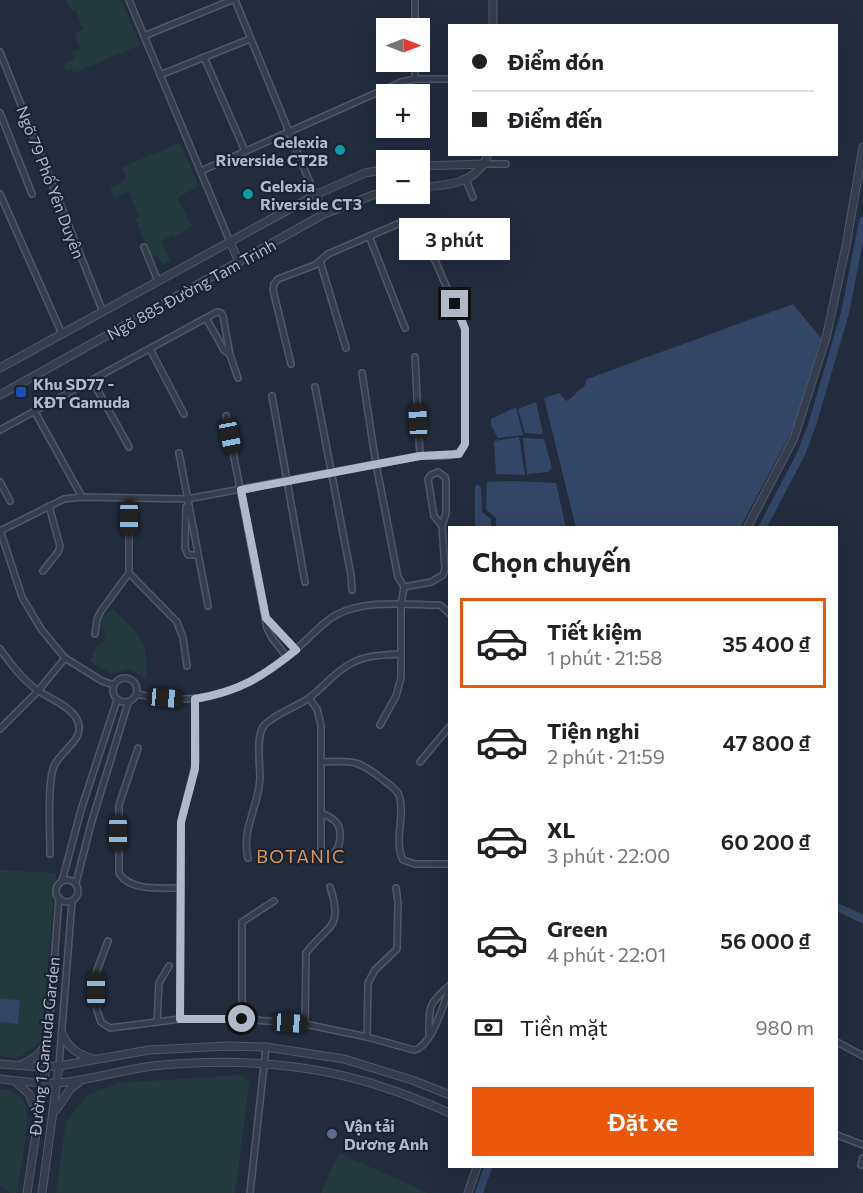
<!DOCTYPE html>
<html lang="vi">
<meta charset="utf-8">
<style>
body{margin:0;font-family:Commissioner,sans-serif;background:#f6f6f6;color:#202124;height:100vh;display:flex;flex-direction:column;font-size:22px;white-space:nowrap}
*{box-sizing:border-box;margin:0}
p{font-size:20px;color:#757577}
.icon{flex:none;width:33px;height:33px;fill:none;stroke:currentColor;stroke-width:2;stroke-linecap:round;stroke-linejoin:round}
.map{position:relative;flex:1;overflow:hidden}
.sheet{position:absolute;left:448px;top:526px;width:390px;height:642px;display:flex;flex-direction:column;background:#fff;border-radius:0px;box-shadow:0 6px 24px #0002}
.sheet>*{flex:none}
.guide{position:absolute;left:448px;top:24px;width:390px;height:132px;border-radius:0px;box-shadow:0 6px 24px #0002;display:grid;align-content:center;height:132px;padding:0 24px;background:#fff}
.needle{width:39px;rotate:90deg}
.controls{position:absolute;left:376px;top:18px;display:grid;gap:12px}
.controls a{display:grid;place-items:center;width:54px;height:54px;border-radius:0px;background:#fff;box-shadow:0 6px 24px #0002;font-size:30px}
.end{position:absolute;width:27px;height:27px;margin:-14px;border:8px solid #b1b9c9;background:#111;box-shadow:0 0 0 3px #111}
.from{border-radius:50%}
.bubble{position:absolute;height:42px;border-radius:0px;background:#fff;box-shadow:0 6px 24px #0002;font-size:20px;font-weight:600;line-height:42px;text-align:center}
.car{position:absolute;width:18px;height:36px;margin:-18px -9px;border-radius:8px;box-shadow:0 0 4px 2px #0007;background:linear-gradient(#222 24%,#8ab4d8 0 40%,#222 0 76%,#8ab4d8 0 86%,#222 0)}
.guide b{display:flex;align-items:center;gap:21px;height:57px;font-size:22px}
.guide b+b{border-top:2px solid #e0e0e0}
.guide i{width:15px;height:15px;background:#202124}
ul{padding:0;list-style:none}
li{display:flex;align-items:center;gap:18px;height:90px;margin:0 12px 9px;padding:0 12px;border:3px solid transparent;border-radius:0px}
li div{flex:1}
li b{display:block;font-size:22px}
li em{font-style:normal;font-weight:600}
li.active{border-color:#ea580c}
li>.icon{width:54px;height:54px;stroke-width:1.5}
h2{padding:0 24px;font-size:27px;line-height:72px}
.pay{display:flex;align-items:center;gap:15px;height:66px;padding:0 24px;font-size:22px}
.pay p{margin-inline-start:auto}
.cta{display:flex;gap:12px;margin-top:auto;padding:12px 24px}
.cta a{flex:1;height:69px;border-radius:0px;background:#ea580c;color:#fff;font-size:24px;font-weight:600;line-height:69px;text-align:center}
.map>svg:first-child{display:block}
.green{fill:#24393e}
.water{fill:#344665}
.lines{fill:none;stroke-linecap:round;stroke-linejoin:round}
.canal{stroke:#344665;stroke-width:8}
.minor-casing{stroke:#515968;stroke-width:8}
.tertiary-casing{stroke:#515968;stroke-width:9}
.minor{stroke:#363e4d;stroke-width:5}
.tertiary{stroke:#363e4d;stroke-width:7}
.route{stroke:#b1b9c9;stroke-width:8}
.culture-dot{fill:#0f9aa8;stroke:#1b2332;stroke-width:2}
.transit-dot{fill:#1a4fb4;stroke:#1b2332;stroke-width:2}
.service-dot{fill:#5c6f8a;stroke:#1b2332;stroke-width:2}
.labels{text-anchor:middle;dominant-baseline:central;stroke-width:4.5;stroke-linejoin:round;paint-order:stroke}
.poi-label{font-size:16px;font-weight:bold;fill:#b1b9c9;stroke:#1b2332;text-anchor:start}
.street-label{font-size:16px;fill:#b1b9c9;stroke:#1b2332}
.neighbourhood-label{font-size:18px;letter-spacing:1.5px;fill:#da995b;stroke:#1b2332}
</style>
<div class="map">
<svg width="863" height="1193" viewBox="0 0 863 1193">
<rect width="100%" height="100%" fill="#222c3d"/>
<g class="green">
<path d="M 66,0 L 121,0 L 140,45 L 74,73 L 71,69 L 66,71 L 64,64 L 74,59 L 72,52 L 80,49 L 75,33 L 83,29 L 76,10 L 72,11 Z"/>
<path d="M 180,143 L 199,186 L 177,198 L 192,226 L 175,237 L 173,235 L 161,241 L 170,261 L 162,265 L 158,256 L 152,258 L 135,219 L 139,217 L 129,191 L 114,198 L 110,188 L 126,179 L 122,167 Z"/>
<path d="M 111,608 C 139,635 149,637 146,679 L 128,668 L 112,674 L 90,661 L 96,647 L 104,643 L 106,637 L 100,621 Z"/>
<path d="M 0,870 L 56,873 L 41,1041 L 17,1059 L 0,1056 Z"/>
<path d="M 238,1075 L 246,1077 L 249,1083 L 235,1193 L 56,1193 L 66,1122 L 87,1095 L 120,1083 Z"/>
<path d="M 0,1089 C 9,1090 19,1093 24,1102 C 32,1117 19,1174 17,1193 L 10,1193 L 0,1185 Z"/>
<path d="M 339,1153 L 428,1193 L 321,1193 Z"/>
</g>
<g class="water">
<path d="M 793,304 L 821,338 L 792,431 L 740,528 L 576,528 L 544,398 L 559,393 L 566,401 C 575,397 575,392 584,387 L 587,379 Z"/>
<path d="M 536,402 L 543,434 L 525,433 L 518,409 Z"/>
<path d="M 516,407 L 523,435 L 498,438 L 491,425 L 491,419 Z"/>
<path d="M 519,437 L 525,475 L 496,474 L 494,441 Z"/>
<path d="M 523,438 L 544,439 L 552,468 L 548,472 L 527,474 Z"/>
<path d="M 512,481 L 556,483 L 566,528 L 496,528 L 496,518 L 486,510 L 487,482 Z"/>
<path d="M 478,484 L 481,488 L 482,512 L 491,519 L 491,528 L 475,528 L 475,487 Z"/>
<path d="M 0,999 L 20,1000 L 18,1024 L 0,1022 Z"/>
</g>
<g class="lines">
<g class="canal">
<path d="M 762,528 L 801,454 L 812,425 L 845,313 L 863,221"/>
<path d="M 837,907 L 863,919"/>
<path d="M 479,1193 L 488,1167"/>
</g>
<g class="minor-casing">
<g id="minor">
<path d="M 129,0 L 230,242"/>
<path d="M 235,0 L 315,195"/>
<path d="M 415,28 L 415,0"/>
<path d="M 144,36 L 232,0"/>
<path d="M 0,52 L 103,312"/>
<path d="M 204,57 L 245,151"/>
<path d="M 160,75 L 250,39"/>
<path d="M 415,79 L 415,62"/>
<path d="M 0,113 L 32,194"/>
<path d="M 485,164 L 506,164"/>
<path d="M 201,171 L 401,82 L 415,79 L 450,79"/>
<path d="M 466,180 L 473,197"/>
<path d="M 0,194 L 62,334"/>
<path d="M 369,236 L 405,328"/>
<path d="M 144,247 L 158,281"/>
<path d="M 320,261 L 346,348"/>
<path d="M 206,318 L 224,350 L 230,355"/>
<path d="M 150,349 L 184,414"/>
<path d="M 415,357 L 420,456"/>
<path d="M 362,373 L 376,464 L 398,577 L 404,587 L 401,605 L 401,678 L 396,696 L 380,725"/>
<path d="M 92,380 L 129,447"/>
<path d="M 315,387 L 351,575 L 352,590"/>
<path d="M 272,396 L 305,582"/>
<path d="M 35,412 L 82,497"/>
<path d="M 226,416 L 267,628 L 272,638 L 287,657"/>
<path d="M 0,430 L 217,312 L 221,313 L 223,316 L 230,355 L 238,378"/>
<path d="M 179,453 L 208,606"/>
<path d="M 0,482 L 10,501"/>
<path d="M 186,507 L 185,548 L 188,555 L 198,555"/>
<path d="M 0,530 L 22,597 L 41,629 L 65,658 L 102,681 L 114,685"/>
<path d="M 0,531 L 64,499 L 82,497 L 187,499 L 420,456 C 435,455 458,461 465,444 L 465,329 L 423,233 C 417,224 411,220 400,223 L 328,254 L 315,265 L 278,279 L 274,284 L 273,290 L 291,364"/>
<path d="M 43,571 L 58,552 L 60,546 L 49,506"/>
<path d="M 129,573 L 177,622 L 183,638 L 187,666"/>
<path d="M 404,587 L 431,582 L 443,575 L 445,569 L 442,526 L 446,513 L 446,481 L 445,477 L 438,472 L 431,475 L 428,479 L 434,516 L 442,526"/>
<path d="M 267,619 L 296,650"/>
<path d="M 95,634 L 97,619 L 101,611 L 129,573 L 129,499"/>
<path d="M 0,649 C 11,664 22,679 37,690 C 49,698 66,704 75,716 C 90,738 61,749 54,766 C 47,782 50,834 50,854"/>
<circle cx="125" cy="690" r="12"/>
<path d="M 137,694 C 200,709 246,691 294,651 C 308,640 320,624 336,615 C 366,599 407,605 440,605 L 450,614"/>
<path d="M 309,698 L 317,709 L 321,725 L 321,849 L 324,854 L 334,853 C 341,846 343,828 335,821 C 331,817 326,815 321,813"/>
<path d="M 0,729 L 38,691 L 65,658"/>
<path d="M 138,748 L 119,805 L 119,873 C 129,891 161,888 180,888"/>
<path d="M 322,762 C 352,761 357,759 382,779 C 387,783 396,788 399,795 C 406,815 393,840 403,860 L 415,864 L 450,864"/>
<path d="M 420,762 L 450,726"/>
<path d="M 248,858 C 241,829 259,806 260,778 C 260,765 256,738 263,727 C 269,717 298,706 309,698 C 324,687 335,671 352,663 C 367,655 384,655 401,654"/>
<circle cx="67" cy="891" r="11"/>
<path d="M 62,881 L 81,810 L 117,700"/>
<path d="M 76,883 L 91,824 L 128,703"/>
<path d="M 108,941 L 96,973 L 96,1007 L 101,1022 L 110,1028 L 180,1019 L 242,1019 L 305,1024 L 367,1037 L 414,1050 C 432,1047 443,1004 450,988"/>
<path d="M 180,1019 L 181,822 L 196,761 L 195,699"/>
<path d="M 242,1019 L 242,922 L 274,901"/>
<path d="M 157,1022 L 159,983 L 169,966"/>
<path d="M 305,1024 L 306,953 C 328,924 344,929 330,887"/>
<path d="M 429,1035 C 429,1005 428,1005 450,985"/>
<path d="M 367,1037 L 368,983 L 375,970 L 397,949 L 398,903 L 396,888"/>
<path d="M 837,1042 L 863,1056"/>
<path d="M 59,1066 L 72,901"/>
<path d="M 46,1067 L 59,898"/>
<path d="M 837,1135 L 863,1145"/>
<path d="M 861,1165 L 863,1158"/>
<path d="M 250,1193 L 266,1047"/>
</g>
</g>
<g class="tertiary-casing">
<g id="tertiary">
<path d="M 493,26 L 493,0"/>
<path d="M 420,166 L 485,164"/>
<path d="M 420,187 C 446,186 478,184 488,154"/>
<path d="M 315,195 L 324,214"/>
<path d="M 230,242 L 239,262"/>
<path d="M 0,368 L 315,195 L 365,173 L 387,169"/>
<path d="M 0,395 L 324,214 L 373,195 L 387,192"/>
<path d="M 747,528 L 794,438 L 826,338 L 846,246 L 863,147"/>
<path d="M 62,1033 C 68,1048 77,1054 93,1059"/>
<path d="M 0,1064 L 39,1067 L 59,1066 L 149,1050 L 228,1046 L 266,1047 L 344,1059 L 412,1080 L 450,1095"/>
<path d="M 20,1065 C 33,1060 43,1053 48,1040"/>
<path d="M 0,1079 C 20,1081 39,1084 59,1083 C 91,1080 121,1070 153,1066 C 232,1058 311,1062 386,1088 C 408,1095 429,1104 450,1113"/>
<path d="M 16,1082 L 29,1094 L 38,1114"/>
<path d="M 56,1110 L 71,1088 L 82,1080"/>
<path d="M 27,1193 L 46,1067"/>
<path d="M 42,1193 L 59,1066"/>
<path d="M 468,1193 L 477,1167"/>
</g>
</g>
<use href="#minor" class="minor"/>
<use href="#tertiary" class="tertiary"/>
</g>
<g class="lines">
<path class="route" d="M 242,1019 L 180,1019 L 181,822 L 195,769 L 195,699 C 240,691 261,678 296,650 L 266,618 L 241,490 L 420,456 L 459,454 L 465,444 L 465,329 L 455,304"/>
</g>
<g class="culture-dot">
<circle cx="340" cy="150" r="6"/>
<circle cx="248" cy="194" r="6"/>
</g>
<rect class="transit-dot" x="15" y="386" width="12" height="12" rx="3"/>
<circle class="service-dot" cx="332" cy="1134" r="6"/>
<g class="labels">
<g class="poi-label">
<text x="328" y="141" text-anchor="end">Gelexia<tspan x="328" dy="18">Riverside CT2B</tspan></text>
<text x="260" y="185">Gelexia<tspan x="260" dy="18">Riverside CT3</tspan></text>
<text x="33" y="383">Khu SD77 -<tspan x="33" dy="18">KĐT Gamuda</tspan></text>
<text x="344" y="1125">Vận tải<tspan x="344" dy="18">Dương Anh</tspan></text>
</g>
<g class="street-label">
<text transform="translate(51 182) rotate(69)">Ngõ 79 Phố Yên Duyên</text>
<text transform="translate(191 289) rotate(-29)">Ngõ 885 Đường Tam Trinh</text>
<text transform="translate(44 1046) rotate(-84)">Đường 1 Gamuda Garden</text>
</g>
<g class="neighbourhood-label">
<text x="301" y="856">BOTANIC</text>
</g>
</g>
</svg>
<div class="controls">
<a><svg class="needle" viewBox="-14 -14 28 28"><path d="M0-13l5 13h-10z" fill="#e53935"/><path d="M0 13l5-13h-10z" fill="#757577"/></svg></a>
<a>+</a>
<a>−</a>
</div>
<i class="end from" style="left:242px;top:1019px"></i>
<i class="end" style="left:455px;top:304px"></i>
<div class="bubble" style="left:399px;top:218px;width:111px">3 phút</div>
<i class="car" style="left:418px;top:421px;rotate:357deg"></i>
<i class="car" style="left:230px;top:436px;rotate:169deg"></i>
<i class="car" style="left:129px;top:518px;rotate:180deg"></i>
<i class="car" style="left:165px;top:698px;rotate:95deg"></i>
<i class="car" style="left:118px;top:833px;rotate:180deg"></i>
<i class="car" style="left:96px;top:990px;rotate:0deg"></i>
<i class="car" style="left:290px;top:1023px;rotate:94deg"></i>
<div class="guide">
<b><i class="from"></i>Điểm đón</b>
<b><i></i>Điểm đến</b>
</div>
<section class="sheet">
<h2>Chọn chuyến</h2>
<ul>
<li class="active"><svg class="icon" aria-label="car" viewBox="0 0 24 24"><path d="M5 17H2v-5l4-1 3-4h7l3 4 3 1v5h-3M9 17h6M6 11h13"/><circle cx="7" cy="17" r="2"/><circle cx="17" cy="17" r="2"/></svg><div><b>Tiết kiệm</b><p>1 phút · 21:58</p></div><em>35 400 ₫</em></li>
<li><svg class="icon" aria-label="car" viewBox="0 0 24 24"><path d="M5 17H2v-5l4-1 3-4h7l3 4 3 1v5h-3M9 17h6M6 11h13"/><circle cx="7" cy="17" r="2"/><circle cx="17" cy="17" r="2"/></svg><div><b>Tiện nghi</b><p>2 phút · 21:59</p></div><em>47 800 ₫</em></li>
<li><svg class="icon" aria-label="car" viewBox="0 0 24 24"><path d="M5 17H2v-5l4-1 3-4h7l3 4 3 1v5h-3M9 17h6M6 11h13"/><circle cx="7" cy="17" r="2"/><circle cx="17" cy="17" r="2"/></svg><div><b>XL</b><p>3 phút · 22:00</p></div><em>60 200 ₫</em></li>
<li><svg class="icon" aria-label="car" viewBox="0 0 24 24"><path d="M5 17H2v-5l4-1 3-4h7l3 4 3 1v5h-3M9 17h6M6 11h13"/><circle cx="7" cy="17" r="2"/><circle cx="17" cy="17" r="2"/></svg><div><b>Green</b><p>4 phút · 22:01</p></div><em>56 000 ₫</em></li>
</ul>
<div class="pay"><svg class="icon" aria-label="cash" viewBox="0 0 24 24"><path d="M3 7h18v10H3z"/><circle cx="12" cy="12" r="2"/></svg>Tiền mặt<p>980 m</p></div>
<div class="cta"><a>Đặt xe</a></div>
</section>
</div>
